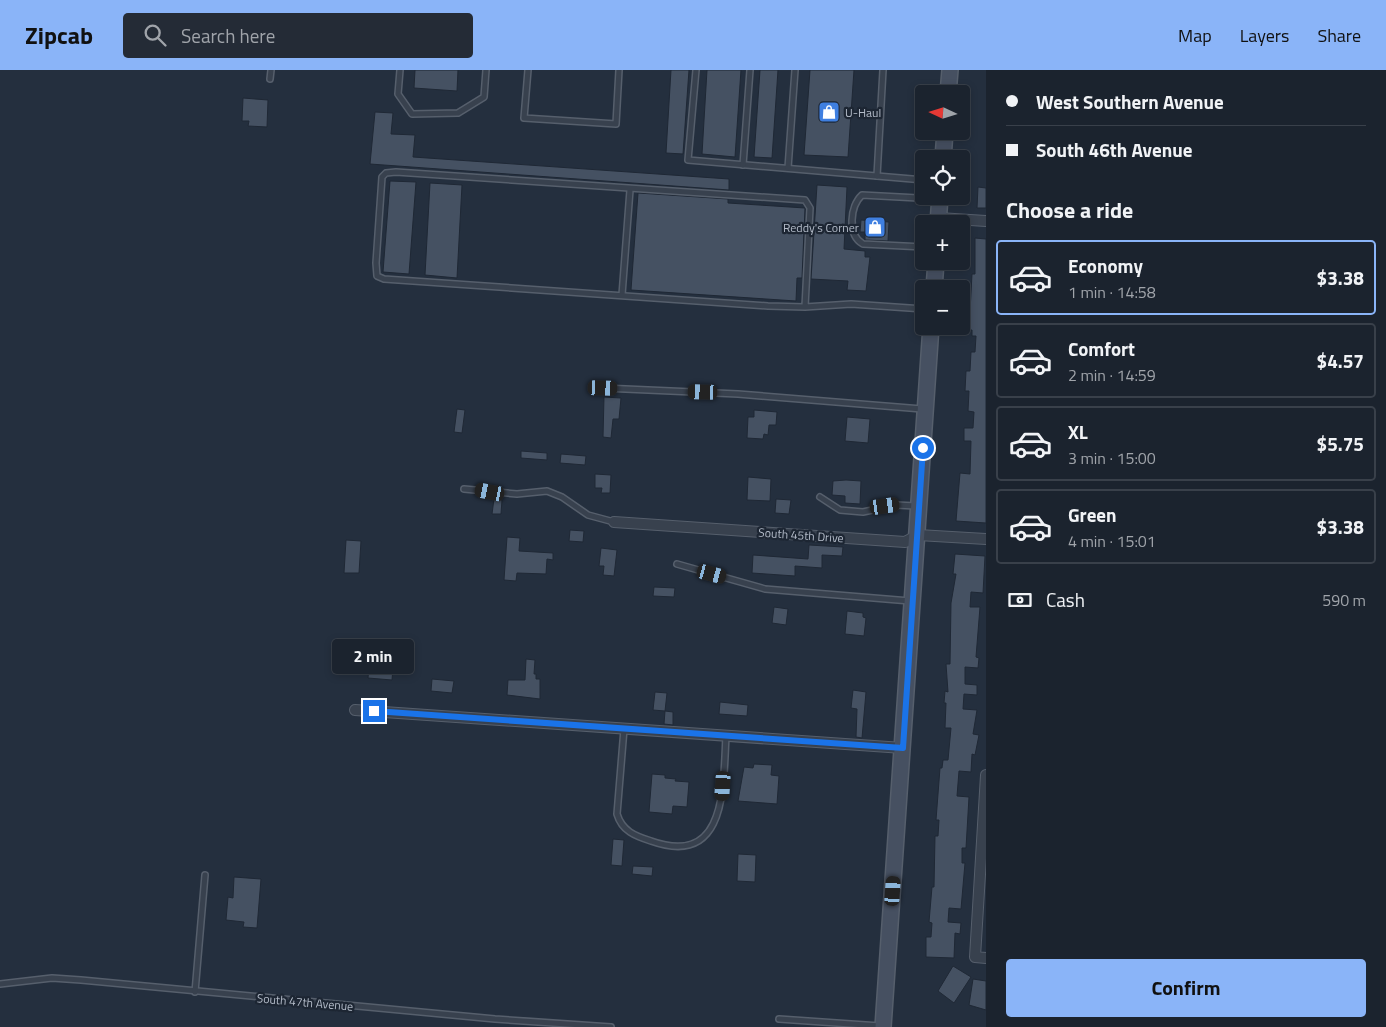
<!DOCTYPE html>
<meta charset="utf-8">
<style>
body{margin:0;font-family:"Titillium Web",sans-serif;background:#242b36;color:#f1f3f6;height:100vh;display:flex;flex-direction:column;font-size:19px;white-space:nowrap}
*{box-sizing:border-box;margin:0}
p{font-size:16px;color:#a0a4aa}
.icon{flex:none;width:28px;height:28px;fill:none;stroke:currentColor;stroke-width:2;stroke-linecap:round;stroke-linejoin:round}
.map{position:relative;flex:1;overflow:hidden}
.side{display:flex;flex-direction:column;background:#1b232e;width:400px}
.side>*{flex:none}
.top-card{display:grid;align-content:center;height:110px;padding:0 20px;background:#1b232e}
.needle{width:32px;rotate:274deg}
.fabs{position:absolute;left:915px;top:15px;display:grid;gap:10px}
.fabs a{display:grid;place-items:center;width:55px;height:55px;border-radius:5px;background:#1b232e;box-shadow:0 2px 8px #0003,0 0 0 1px #39404a;font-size:25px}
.end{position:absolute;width:22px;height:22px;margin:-11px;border:6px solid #1a73e8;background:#fff;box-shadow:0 0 0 2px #fff}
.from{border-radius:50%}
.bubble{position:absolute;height:35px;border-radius:5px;background:#1b232e;box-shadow:0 2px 8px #0003,0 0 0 1px #39404a;font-size:16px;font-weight:700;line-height:35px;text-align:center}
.car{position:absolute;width:15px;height:30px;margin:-15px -8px;border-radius:6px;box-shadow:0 0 4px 1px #0007;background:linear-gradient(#222 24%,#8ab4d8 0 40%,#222 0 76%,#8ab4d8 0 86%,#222 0)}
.top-card b{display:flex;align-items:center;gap:18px;height:48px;font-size:19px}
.top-card b+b{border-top:1px solid #39404a}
.top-card i{width:12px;height:12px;background:#f1f3f6}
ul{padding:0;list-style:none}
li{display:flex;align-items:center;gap:15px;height:75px;margin:0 10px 8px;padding:0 10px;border:2px solid #39404a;border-radius:5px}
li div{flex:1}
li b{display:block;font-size:19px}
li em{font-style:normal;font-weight:700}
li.active{border-color:#8ab4f8}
li>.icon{width:45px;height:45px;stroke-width:1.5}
h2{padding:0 20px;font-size:22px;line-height:60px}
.pay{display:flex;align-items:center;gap:12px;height:55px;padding:0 20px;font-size:19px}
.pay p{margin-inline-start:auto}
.cta{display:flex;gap:10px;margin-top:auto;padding:10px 20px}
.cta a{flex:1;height:58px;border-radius:5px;background:#8ab4f8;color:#111;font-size:20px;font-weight:700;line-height:58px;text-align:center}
header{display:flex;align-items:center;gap:30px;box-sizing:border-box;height:70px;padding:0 25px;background:#8ab4f8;color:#111}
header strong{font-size:24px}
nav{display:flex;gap:28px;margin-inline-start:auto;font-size:18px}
.search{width:350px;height:45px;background:#242b36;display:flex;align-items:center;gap:12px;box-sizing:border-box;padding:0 18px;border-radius:5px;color:#a0a4aa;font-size:19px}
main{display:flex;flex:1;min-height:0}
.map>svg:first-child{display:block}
.building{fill:#455162;stroke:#1f2835}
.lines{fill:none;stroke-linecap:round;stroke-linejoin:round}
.service-casing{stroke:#565f6c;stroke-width:8}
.minor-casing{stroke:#565f6c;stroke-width:12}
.secondary-casing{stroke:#565f6c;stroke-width:18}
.service{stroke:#38414e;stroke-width:5}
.minor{stroke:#38414e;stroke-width:10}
.secondary{stroke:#465061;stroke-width:15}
.route{stroke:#1a73e8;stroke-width:6}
.labels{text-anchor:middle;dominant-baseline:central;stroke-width:4.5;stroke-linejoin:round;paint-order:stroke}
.poi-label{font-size:12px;fill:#b4bcc9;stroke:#1d2633;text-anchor:start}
.street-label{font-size:12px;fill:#b4bcc9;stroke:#1d2633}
</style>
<header>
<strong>Zipcab</strong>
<div class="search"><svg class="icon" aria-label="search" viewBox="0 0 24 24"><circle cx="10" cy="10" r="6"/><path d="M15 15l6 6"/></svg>Search here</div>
<nav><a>Map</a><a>Layers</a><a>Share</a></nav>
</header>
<main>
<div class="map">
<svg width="986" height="957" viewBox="0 0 986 957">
<rect width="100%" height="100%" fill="#242f3e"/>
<g class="building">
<path d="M 415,0 L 458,0 L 457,21 L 414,18 Z"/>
<path d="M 671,0 L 689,0 L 683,84 L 666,83 Z"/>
<path d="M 707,0 L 741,0 L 735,87 L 702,84 Z"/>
<path d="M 760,0 L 778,0 L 772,88 L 754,87 Z"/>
<path d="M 810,0 L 854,0 L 848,87 L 804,85 Z"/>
<path d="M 243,28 L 268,30 L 267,57 L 248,56 L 249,51 L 242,51 Z"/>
<path d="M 375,42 L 393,43 L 391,64 L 415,65 L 413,87 L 729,109 L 729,120 L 370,94 Z"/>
<path d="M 390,111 L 416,112 L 409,204 L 383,202 Z"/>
<path d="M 430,113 L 462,115 L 457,208 L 425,205 Z"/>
<path d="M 817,115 L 847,117 L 844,179 L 865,181 L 865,187 L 870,187 L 866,221 L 847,220 L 848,211 L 811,209 Z"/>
<path d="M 978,117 L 986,118 L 986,138 L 977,138 Z"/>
<path d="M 638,123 L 728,129 L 728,133 L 805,138 L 802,208 L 797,208 L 796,231 L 631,220 Z"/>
<path d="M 861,150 L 889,152 L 888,171 L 865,170 L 865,162 L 860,162 Z"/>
<path d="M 975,168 L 986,169 L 986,453 L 956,451 L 960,403 L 970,404 L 971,371 L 964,371 L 964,358 L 973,358 L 974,342 L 968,341 L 969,321 L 965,321 L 966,301 L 970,301 L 971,282 L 975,282 L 976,266 L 972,266 L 972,260 L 969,260 L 972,204 L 975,204 Z"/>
<path d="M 604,327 L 621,328 L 619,349 L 613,349 L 611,368 L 603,367 Z"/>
<path d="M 457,339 L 465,340 L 462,363 L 454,362 Z"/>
<path d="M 754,340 L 777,342 L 776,355 L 769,355 L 768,365 L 764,364 L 763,369 L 747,368 L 748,347 L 754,347 Z"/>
<path d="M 847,347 L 870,349 L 868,373 L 845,371 Z"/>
<path d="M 521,381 L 547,383 L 547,390 L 521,388 Z"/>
<path d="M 561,384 L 586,386 L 585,395 L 560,393 Z"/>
<path d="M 595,404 L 611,405 L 610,423 L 601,423 L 602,418 L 595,418 Z"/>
<path d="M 748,407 L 771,409 L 770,431 L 747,430 Z"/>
<path d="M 846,410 L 861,411 L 860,434 L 845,433 L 845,426 L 832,425 L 833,411 Z"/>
<path d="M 494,429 L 502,430 L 501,444 L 492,444 Z"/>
<path d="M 776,429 L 791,430 L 789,444 L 775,443 Z"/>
<path d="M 570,460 L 584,461 L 583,472 L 569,471 Z"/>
<path d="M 507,467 L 520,468 L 519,481 L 553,483 L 553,490 L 547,489 L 546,504 L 517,503 L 516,511 L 504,510 Z"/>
<path d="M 346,470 L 361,471 L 359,503 L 344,503 Z"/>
<path d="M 809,475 L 843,477 L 842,486 L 822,485 L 822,498 L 795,496 L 795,506 L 752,503 L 753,485 L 808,489 Z"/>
<path d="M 601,478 L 617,480 L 614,506 L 603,505 L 604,496 L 599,496 Z"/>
<path d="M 955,484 L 985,486 L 983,523 L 971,522 L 970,537 L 980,537 L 976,587 L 979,588 L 978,598 L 965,597 L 965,614 L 977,615 L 977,625 L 964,624 L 963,639 L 977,640 L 973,664 L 979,665 L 975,685 L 972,684 L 971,702 L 959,701 L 957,726 L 969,727 L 966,778 L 962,778 L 962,793 L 965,793 L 961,839 L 949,838 L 948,852 L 961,853 L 960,864 L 955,863 L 954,888 L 926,887 L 926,867 L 931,867 L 932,853 L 929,852 L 932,817 L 934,817 L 935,766 L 938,766 L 939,750 L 936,750 L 940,698 L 942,698 L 943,690 L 948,690 L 951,658 L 945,658 L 946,633 L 944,633 L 945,621 L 948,622 L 946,594 L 950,594 L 951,533 L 956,504 L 953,504 Z"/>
<path d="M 654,517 L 675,518 L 674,527 L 653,526 Z"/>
<path d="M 774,537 L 788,539 L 786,555 L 772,553 Z"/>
<path d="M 847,541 L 863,543 L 863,547 L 866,548 L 864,566 L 845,564 Z"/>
<path d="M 526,589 L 535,590 L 534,604 L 536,604 L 536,609 L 540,609 L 540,629 L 507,625 L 508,610 L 525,610 Z"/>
<path d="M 369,596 L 393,598 L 392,610 L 368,608 Z"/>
<path d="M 432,609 L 454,611 L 452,623 L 431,621 Z"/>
<path d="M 853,620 L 866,622 L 862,668 L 856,667 L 857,639 L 851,638 Z"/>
<path d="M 655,622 L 667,623 L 665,641 L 673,642 L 673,655 L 664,654 L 665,641 L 653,640 Z"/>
<path d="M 720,632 L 748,635 L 747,646 L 719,644 Z"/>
<path d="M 754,694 L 772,695 L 771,705 L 779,706 L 777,734 L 738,731 L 744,697 L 753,698 Z"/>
<path d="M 652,704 L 665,705 L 665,708 L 676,709 L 675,711 L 689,712 L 687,737 L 673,736 L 672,744 L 649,742 Z"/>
<path d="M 613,769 L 624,770 L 622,796 L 611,795 Z"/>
<path d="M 738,784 L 756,785 L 755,812 L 737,811 Z"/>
<path d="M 633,796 L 653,797 L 652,806 L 632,804 Z"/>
<path d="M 234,807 L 261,809 L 257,858 L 243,857 L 244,852 L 226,850 L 228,827 L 233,828 Z"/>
<path d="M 953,896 L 971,907 L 954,933 L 938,921 Z"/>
<path d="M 973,909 L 986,911 L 986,940 L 969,935 Z"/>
</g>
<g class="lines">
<g class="service-casing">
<g id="service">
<path d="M 400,0 L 398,24 L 412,44 L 458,43 L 484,27 L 486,0"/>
<path d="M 528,0 L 524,48 L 616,54 L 619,0"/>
<path d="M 696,0 L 688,90 L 924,110"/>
<path d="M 270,9 L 271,0"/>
<path d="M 743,95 L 750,0"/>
<path d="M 788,98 L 795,0"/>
<path d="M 877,106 L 883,0"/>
<path d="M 924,177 L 863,174 C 847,165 850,136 862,125 L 937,129"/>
<path d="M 622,225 L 630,120"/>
<path d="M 805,237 L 810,138 L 805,130 L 396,102 L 386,103 L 382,107 L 376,193 L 377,206 L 384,209 L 768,236 L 805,237 L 851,234 L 924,239"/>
<path d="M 603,318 L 738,324 L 922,339"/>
<path d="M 464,419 L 517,424 L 547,421 L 562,427 L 588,445 L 614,452"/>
<path d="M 820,427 L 840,440 L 863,442 L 896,435 L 916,436"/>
<path d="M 677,494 L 765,519 L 910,531"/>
<path d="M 624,659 L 617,744 C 622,761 635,766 651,771 C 727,798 723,717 726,666"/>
<path d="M 0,914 L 52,908 L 81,910 L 495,949 L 611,957"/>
<path d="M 195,922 L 205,805"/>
<path d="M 779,949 L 880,956"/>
</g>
</g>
<g class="minor-casing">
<g id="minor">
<path d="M 939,148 L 986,151"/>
<path d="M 614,452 L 905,472 L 918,465 L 986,469"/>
<path d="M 355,640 L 903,678"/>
<path d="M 986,705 L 975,887 L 986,888"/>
</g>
</g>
<g class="secondary-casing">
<g id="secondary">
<path d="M 948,24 L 950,0"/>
<path d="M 943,89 L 945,61"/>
<path d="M 938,154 L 940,126"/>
<path d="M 934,219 L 936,191"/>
<path d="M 883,957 L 931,256"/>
</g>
</g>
<use href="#service" class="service"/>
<use href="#minor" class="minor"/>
<use href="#secondary" class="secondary"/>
</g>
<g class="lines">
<path class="route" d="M 374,641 L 903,678 L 923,378"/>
</g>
<defs>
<g id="shop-square" transform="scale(1.125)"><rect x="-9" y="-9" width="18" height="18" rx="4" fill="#3f7fe0" stroke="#1d2633"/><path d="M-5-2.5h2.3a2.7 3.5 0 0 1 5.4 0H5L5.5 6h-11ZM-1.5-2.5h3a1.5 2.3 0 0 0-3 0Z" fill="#fff"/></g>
</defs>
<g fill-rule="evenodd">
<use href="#shop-square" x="829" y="42"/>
<use href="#shop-square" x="875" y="157"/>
</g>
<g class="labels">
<g class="poi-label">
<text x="845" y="42">U-Haul</text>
<text x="859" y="157" text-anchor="end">Reddy's Corner</text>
</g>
<g class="street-label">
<text transform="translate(801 465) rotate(4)">South 45th Drive</text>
<text transform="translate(305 932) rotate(5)">South 47th Avenue</text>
</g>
</g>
</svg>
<div class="fabs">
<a><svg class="needle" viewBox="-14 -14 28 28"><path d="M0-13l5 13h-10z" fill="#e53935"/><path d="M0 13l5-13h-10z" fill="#a0a4aa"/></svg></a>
<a><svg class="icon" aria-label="locate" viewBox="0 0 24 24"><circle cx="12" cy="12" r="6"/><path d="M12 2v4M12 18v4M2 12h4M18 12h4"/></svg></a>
<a>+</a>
<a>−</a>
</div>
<i class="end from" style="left:923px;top:378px"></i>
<i class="end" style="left:374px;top:641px"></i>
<div class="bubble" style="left:332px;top:569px;width:82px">2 min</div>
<i class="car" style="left:603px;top:318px;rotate:92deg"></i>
<i class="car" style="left:703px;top:322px;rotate:272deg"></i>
<i class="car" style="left:490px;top:422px;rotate:281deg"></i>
<i class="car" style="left:885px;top:436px;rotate:82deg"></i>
<i class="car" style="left:712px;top:504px;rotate:105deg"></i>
<i class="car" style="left:723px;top:716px;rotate:184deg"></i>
<i class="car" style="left:893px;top:821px;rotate:4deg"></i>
</div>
<section class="side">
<div class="top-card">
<b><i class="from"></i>West Southern Avenue</b>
<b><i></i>South 46th Avenue</b>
</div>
<h2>Choose a ride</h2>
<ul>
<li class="active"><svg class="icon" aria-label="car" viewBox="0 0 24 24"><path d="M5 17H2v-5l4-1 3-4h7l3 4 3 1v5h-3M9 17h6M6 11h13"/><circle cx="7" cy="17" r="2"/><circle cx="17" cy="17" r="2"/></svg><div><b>Economy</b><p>1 min · 14:58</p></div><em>$3.38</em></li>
<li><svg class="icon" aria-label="car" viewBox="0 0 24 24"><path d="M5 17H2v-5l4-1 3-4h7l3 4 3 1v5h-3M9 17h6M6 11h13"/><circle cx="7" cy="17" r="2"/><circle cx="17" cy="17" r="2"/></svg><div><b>Comfort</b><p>2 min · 14:59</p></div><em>$4.57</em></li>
<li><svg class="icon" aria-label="car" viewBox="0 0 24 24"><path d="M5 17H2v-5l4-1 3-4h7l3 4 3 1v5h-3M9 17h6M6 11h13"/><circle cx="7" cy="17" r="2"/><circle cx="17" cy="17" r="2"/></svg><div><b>XL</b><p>3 min · 15:00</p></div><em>$5.75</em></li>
<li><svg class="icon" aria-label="car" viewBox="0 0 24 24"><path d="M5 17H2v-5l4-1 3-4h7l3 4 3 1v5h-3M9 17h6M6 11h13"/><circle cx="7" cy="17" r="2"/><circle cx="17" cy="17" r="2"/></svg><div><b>Green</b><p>4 min · 15:01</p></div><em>$3.38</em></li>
</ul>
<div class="pay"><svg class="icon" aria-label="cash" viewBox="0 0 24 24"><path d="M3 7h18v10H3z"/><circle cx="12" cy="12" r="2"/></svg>Cash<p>590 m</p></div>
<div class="cta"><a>Confirm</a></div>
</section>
</main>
